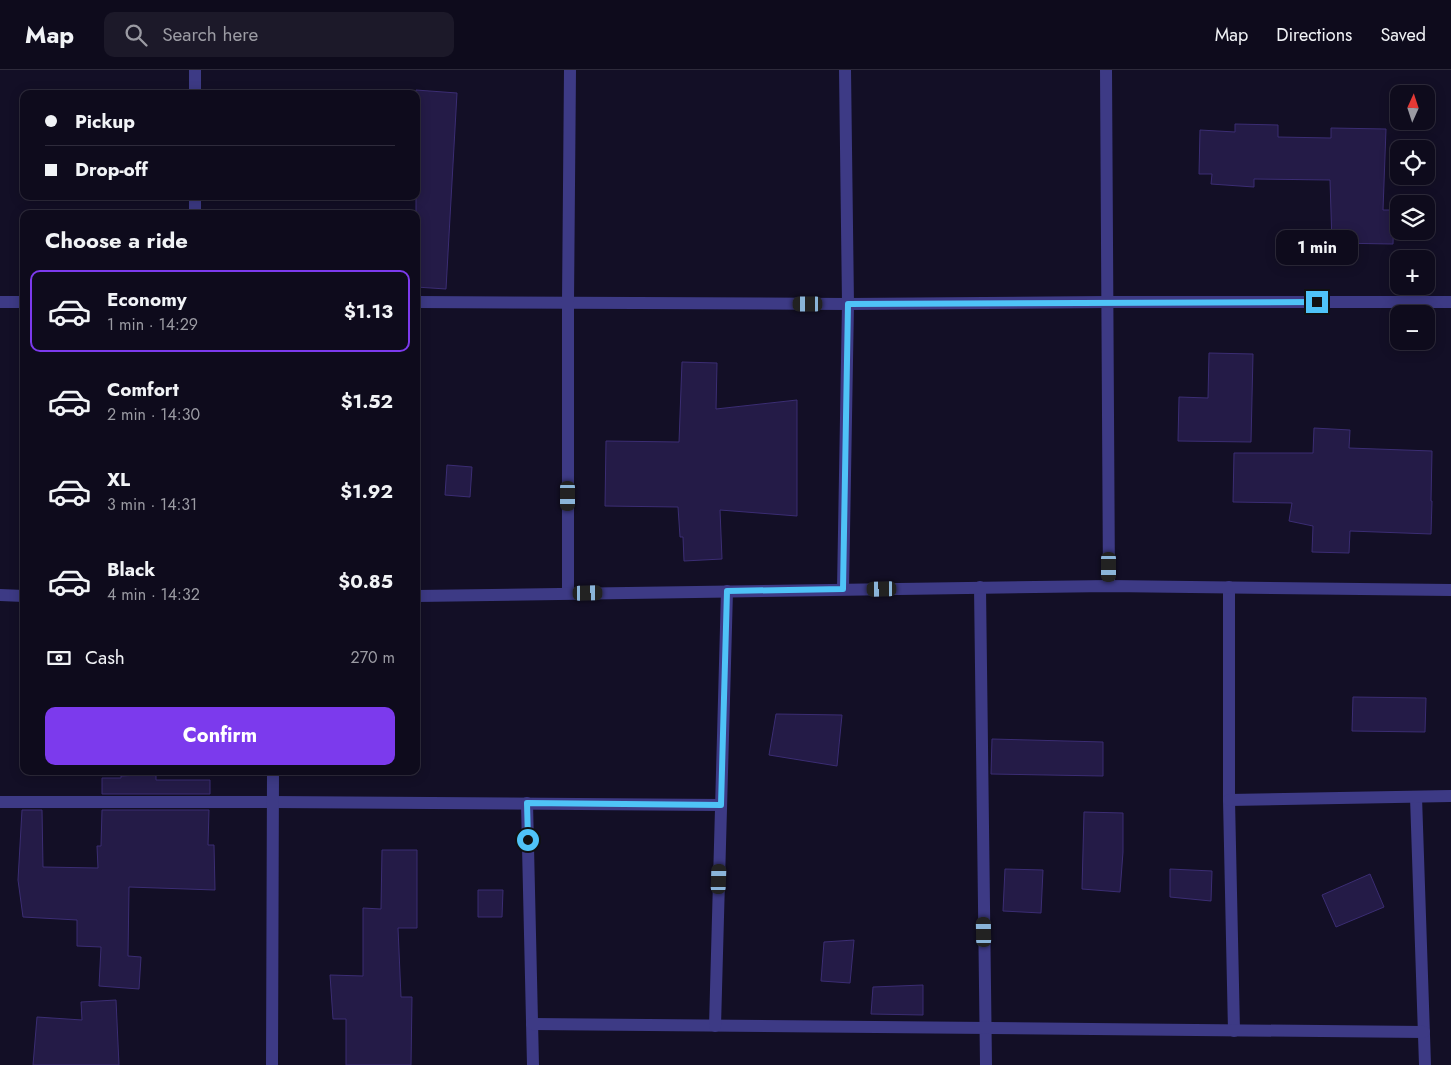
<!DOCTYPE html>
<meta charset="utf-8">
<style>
body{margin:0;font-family:Jost,sans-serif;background:#1c1929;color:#f1f3f6;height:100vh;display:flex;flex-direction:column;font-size:19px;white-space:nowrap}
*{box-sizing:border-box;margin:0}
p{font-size:16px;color:#9b9ba3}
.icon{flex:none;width:28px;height:28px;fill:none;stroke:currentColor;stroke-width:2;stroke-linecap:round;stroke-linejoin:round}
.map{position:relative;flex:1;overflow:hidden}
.details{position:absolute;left:20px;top:140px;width:400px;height:565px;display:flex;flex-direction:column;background:#0e0b1c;border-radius:10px;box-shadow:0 2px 12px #0003,0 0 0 1px #2e2b3b}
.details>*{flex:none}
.hud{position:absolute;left:20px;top:20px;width:400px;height:110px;border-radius:10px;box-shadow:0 2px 12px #0003,0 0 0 1px #2e2b3b;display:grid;align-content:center;height:110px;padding:0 25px;background:#0e0b1c}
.needle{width:32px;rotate:3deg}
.tools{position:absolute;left:1390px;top:15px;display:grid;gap:10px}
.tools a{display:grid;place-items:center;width:45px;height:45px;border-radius:10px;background:#0e0b1c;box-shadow:0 2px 12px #0003,0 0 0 1px #2e2b3b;font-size:25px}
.end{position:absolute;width:22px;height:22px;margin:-11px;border:6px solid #4fc3f7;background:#111;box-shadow:0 0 0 2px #111}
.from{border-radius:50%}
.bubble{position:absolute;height:35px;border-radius:10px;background:#0e0b1c;box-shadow:0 2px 12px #0003,0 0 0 1px #2e2b3b;font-size:16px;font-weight:700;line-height:35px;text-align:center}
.car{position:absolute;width:15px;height:30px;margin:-15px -8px;border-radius:6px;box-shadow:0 0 4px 1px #0007;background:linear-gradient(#222 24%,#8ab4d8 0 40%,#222 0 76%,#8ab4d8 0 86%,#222 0)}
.hud b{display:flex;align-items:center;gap:18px;height:48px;font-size:19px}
.hud b+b{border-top:1px solid #2e2b3b}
.hud i{width:12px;height:12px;background:#f1f3f6}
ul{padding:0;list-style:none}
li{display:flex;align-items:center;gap:15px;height:82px;margin:0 10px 8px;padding:0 15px;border:2px solid transparent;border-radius:10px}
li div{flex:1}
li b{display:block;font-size:19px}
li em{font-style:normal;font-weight:700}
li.active{border-color:#7c3aed}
li>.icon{width:45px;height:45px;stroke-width:1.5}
h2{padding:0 25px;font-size:22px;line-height:60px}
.pay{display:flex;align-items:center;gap:12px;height:55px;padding:0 25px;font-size:19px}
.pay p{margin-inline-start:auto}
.cta{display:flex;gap:10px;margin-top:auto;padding:10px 25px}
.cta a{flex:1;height:58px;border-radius:10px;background:#7c3aed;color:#fff;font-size:20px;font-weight:700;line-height:58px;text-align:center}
header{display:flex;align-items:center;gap:30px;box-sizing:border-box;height:70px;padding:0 25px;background:#0e0b1c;border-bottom:1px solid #2e2b3b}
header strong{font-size:24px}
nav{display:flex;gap:28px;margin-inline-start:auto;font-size:18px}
.search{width:350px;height:45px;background:#1c1929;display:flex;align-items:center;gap:12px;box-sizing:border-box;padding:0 18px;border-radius:10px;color:#9b9ba3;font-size:19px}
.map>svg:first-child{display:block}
.building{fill:#241b47;stroke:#3b2d73}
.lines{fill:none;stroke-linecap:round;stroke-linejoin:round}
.minor{stroke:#3d3a85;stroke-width:12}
.route{stroke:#4fc3f7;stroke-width:6}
</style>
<header>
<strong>Map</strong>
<div class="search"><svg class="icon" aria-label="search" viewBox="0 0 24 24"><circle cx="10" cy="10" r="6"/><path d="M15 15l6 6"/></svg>Search here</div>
<nav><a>Map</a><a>Directions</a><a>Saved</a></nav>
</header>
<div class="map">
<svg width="1451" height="995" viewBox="0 0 1451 995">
<rect width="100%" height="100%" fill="#130f26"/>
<g class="building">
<path d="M 416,20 L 457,23 L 446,219 L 416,217 Z"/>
<path d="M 1235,54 L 1278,55 L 1278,67 L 1331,68 L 1331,58 L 1386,59 L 1383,140 L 1394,140 L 1393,174 L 1332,173 L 1330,110 L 1254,109 L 1254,117 L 1211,114 L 1212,104 L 1199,104 L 1200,60 L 1235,62 Z"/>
<path d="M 1209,283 L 1253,284 L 1251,372 L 1178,371 L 1179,327 L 1208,328 Z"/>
<path d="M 682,292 L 717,293 L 716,339 L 797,330 L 797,446 L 720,440 L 722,489 L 684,491 L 683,467 L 680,467 L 678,437 L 605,436 L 606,371 L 679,372 Z"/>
<path d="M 1314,358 L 1350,360 L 1349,378 L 1432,381 L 1431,431 L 1432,431 L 1431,464 L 1350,461 L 1349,483 L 1312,482 L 1313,456 L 1289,451 L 1292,433 L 1233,432 L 1234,383 L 1313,383 Z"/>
<path d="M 447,395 L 472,397 L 470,427 L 445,425 Z"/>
<path d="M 1353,627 L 1426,628 L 1425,662 L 1352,661 Z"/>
<path d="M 776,644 L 842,645 L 837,696 L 769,685 Z"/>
<path d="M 992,669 L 1103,672 L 1103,706 L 991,704 Z"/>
<path d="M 156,704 L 156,710 L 210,710 L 210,724 L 102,724 L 102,708 L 121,708 L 121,706 Z"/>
<path d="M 22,740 L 42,740 L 43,797 L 98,798 L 97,776 L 101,776 L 102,740 L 209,740 L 208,775 L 214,775 L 215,820 L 129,817 L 128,886 L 141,887 L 139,919 L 99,916 L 101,877 L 77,876 L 77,850 L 23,847 L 18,810 Z"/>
<path d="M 1084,742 L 1123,743 L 1123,782 L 1120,822 L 1082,819 Z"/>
<path d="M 382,780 L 417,780 L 417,858 L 398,858 L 401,927 L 412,927 L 411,995 L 346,995 L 346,949 L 333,949 L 330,905 L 363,906 L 363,838 L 381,839 Z"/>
<path d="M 1005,799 L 1043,800 L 1041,843 L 1003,841 Z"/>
<path d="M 1170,799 L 1212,801 L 1211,831 L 1170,827 Z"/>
<path d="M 1370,804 L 1384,837 L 1336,857 L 1322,825 Z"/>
<path d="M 478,820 L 503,820 L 502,847 L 478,847 Z"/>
<path d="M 854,870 L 850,913 L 821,911 L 824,872 Z"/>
<path d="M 923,915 L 923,945 L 871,944 L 873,917 Z"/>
<path d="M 116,930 L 119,995 L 33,995 L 37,947 L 82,950 L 81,932 Z"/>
</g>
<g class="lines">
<g class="minor">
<path d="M 1106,0 L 1109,516"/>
<path d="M 195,24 L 195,0"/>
<path d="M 195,144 L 195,126"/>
<path d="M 0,232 L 24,232"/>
<path d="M 416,232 L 848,234 L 1107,232 L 1451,232"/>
<path d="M 980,517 L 986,995"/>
<path d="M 1229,517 L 1229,730 L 1234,961"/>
<path d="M 843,519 L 848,234 L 845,0"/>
<path d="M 568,523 L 568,232 L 570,0"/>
<path d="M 0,525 L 24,526"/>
<path d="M 416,526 L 1109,516 L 1451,520"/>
<path d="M 1416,727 L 1425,995"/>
<path d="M 1229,730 L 1451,726"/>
<path d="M 0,732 L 273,732 L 721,735"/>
<path d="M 527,733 L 533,995"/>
<path d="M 532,954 L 1424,962"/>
<path d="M 715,956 L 727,521"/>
<path d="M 272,995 L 273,701"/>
</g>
</g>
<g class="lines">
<path class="route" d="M 528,770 L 527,733 L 721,735 L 727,521 L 843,519 L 848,234 L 1317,232"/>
</g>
</svg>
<div class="tools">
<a><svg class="needle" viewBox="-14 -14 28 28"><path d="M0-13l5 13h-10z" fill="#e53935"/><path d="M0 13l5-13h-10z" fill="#9b9ba3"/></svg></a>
<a><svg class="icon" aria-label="locate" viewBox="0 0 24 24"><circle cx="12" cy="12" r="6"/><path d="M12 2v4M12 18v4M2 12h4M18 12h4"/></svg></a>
<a><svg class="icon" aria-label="layers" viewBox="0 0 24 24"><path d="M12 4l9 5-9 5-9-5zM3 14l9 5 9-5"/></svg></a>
<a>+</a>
<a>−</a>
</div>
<i class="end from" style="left:528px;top:770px"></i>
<i class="end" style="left:1317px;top:232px"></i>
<div class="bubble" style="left:1276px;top:160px;width:82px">1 min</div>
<i class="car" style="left:808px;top:234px;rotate:270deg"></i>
<i class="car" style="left:568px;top:426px;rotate:180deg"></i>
<i class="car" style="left:1109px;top:497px;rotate:180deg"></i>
<i class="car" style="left:882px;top:519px;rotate:269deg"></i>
<i class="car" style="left:588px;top:523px;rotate:89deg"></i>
<i class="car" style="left:719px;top:809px;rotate:2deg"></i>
<i class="car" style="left:984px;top:862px;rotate:359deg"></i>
<div class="hud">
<b><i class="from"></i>Pickup</b>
<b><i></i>Drop-off</b>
</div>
<section class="details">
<h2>Choose a ride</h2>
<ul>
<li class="active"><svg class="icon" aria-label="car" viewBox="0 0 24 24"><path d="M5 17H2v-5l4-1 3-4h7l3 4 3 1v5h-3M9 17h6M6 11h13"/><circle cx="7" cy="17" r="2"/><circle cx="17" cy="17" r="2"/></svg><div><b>Economy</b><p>1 min · 14:29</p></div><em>$1.13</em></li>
<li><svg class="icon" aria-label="car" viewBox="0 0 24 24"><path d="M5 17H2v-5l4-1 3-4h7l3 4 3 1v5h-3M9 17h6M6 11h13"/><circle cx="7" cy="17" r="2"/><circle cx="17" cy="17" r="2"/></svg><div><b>Comfort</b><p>2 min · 14:30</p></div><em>$1.52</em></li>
<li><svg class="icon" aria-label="car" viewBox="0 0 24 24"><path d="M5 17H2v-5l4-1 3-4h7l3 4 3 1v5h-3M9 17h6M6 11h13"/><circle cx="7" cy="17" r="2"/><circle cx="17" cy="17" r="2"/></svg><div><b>XL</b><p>3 min · 14:31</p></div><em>$1.92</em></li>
<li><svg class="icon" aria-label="car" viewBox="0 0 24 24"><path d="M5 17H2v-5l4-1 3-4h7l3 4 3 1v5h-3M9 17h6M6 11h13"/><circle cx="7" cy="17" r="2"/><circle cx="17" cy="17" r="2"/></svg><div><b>Black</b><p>4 min · 14:32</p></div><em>$0.85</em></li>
</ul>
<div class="pay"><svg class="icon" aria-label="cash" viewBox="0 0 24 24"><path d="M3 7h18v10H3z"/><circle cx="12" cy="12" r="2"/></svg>Cash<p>270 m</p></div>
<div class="cta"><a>Confirm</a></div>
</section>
</div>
